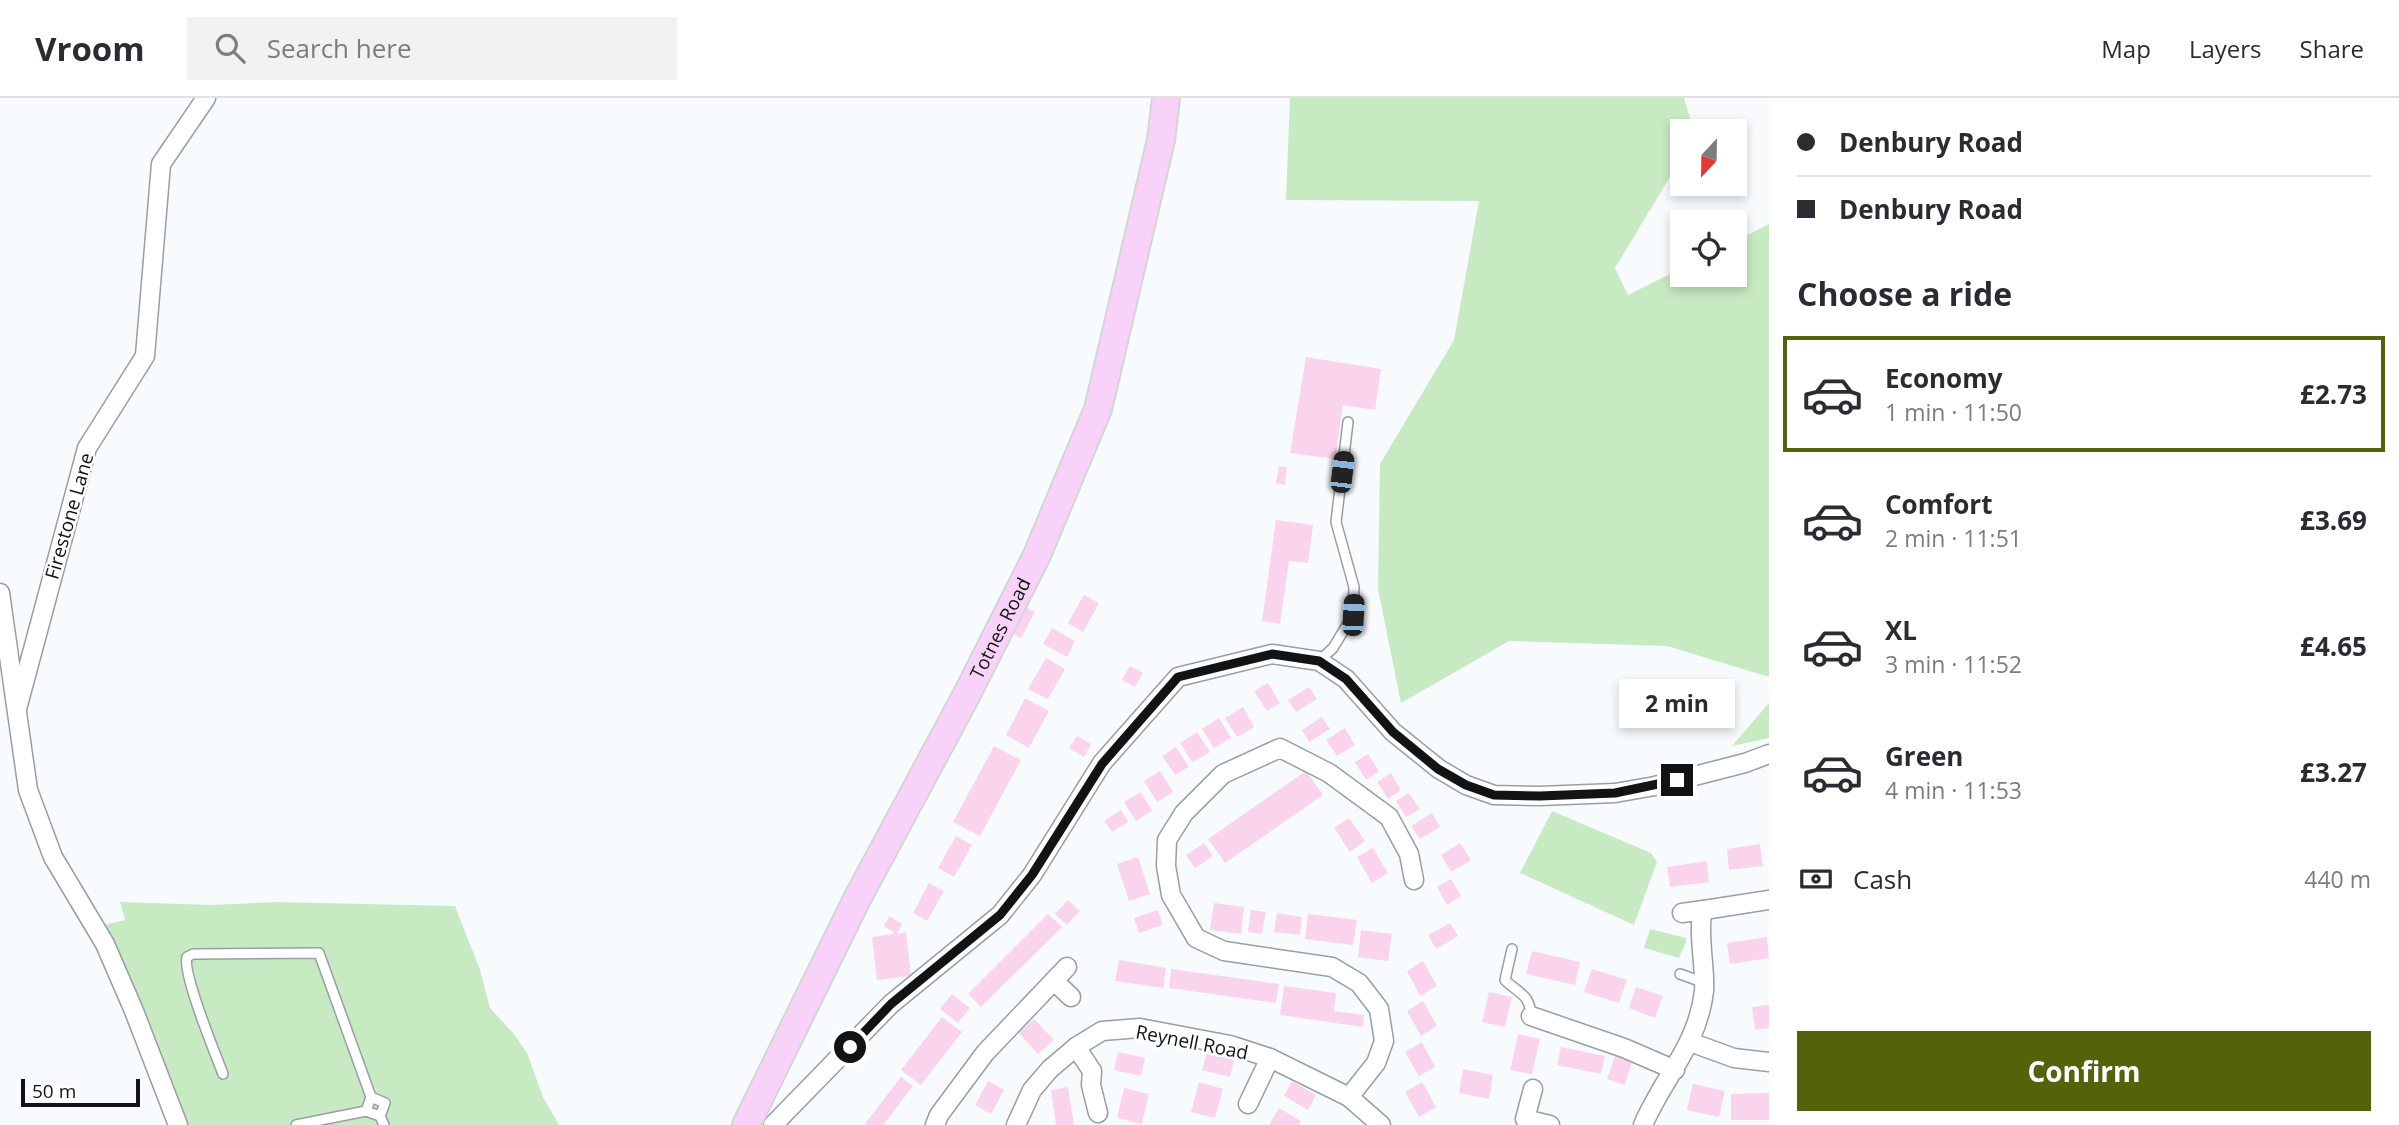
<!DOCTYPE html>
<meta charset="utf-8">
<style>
body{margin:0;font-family:"Open Sans",sans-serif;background:#f2f2f3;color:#2b2b33;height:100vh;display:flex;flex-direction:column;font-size:26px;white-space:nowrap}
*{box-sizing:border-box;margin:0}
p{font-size:23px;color:#7c7c81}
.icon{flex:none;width:38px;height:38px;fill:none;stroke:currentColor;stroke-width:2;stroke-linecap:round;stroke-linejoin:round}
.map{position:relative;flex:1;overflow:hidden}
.drawer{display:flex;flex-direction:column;background:#fff;width:630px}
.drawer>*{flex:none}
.guide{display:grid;align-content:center;height:154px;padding:0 28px;background:#fff}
.needle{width:46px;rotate:202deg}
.buttons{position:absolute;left:1670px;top:21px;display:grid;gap:14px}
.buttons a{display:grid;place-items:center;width:77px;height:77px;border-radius:0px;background:#fff;box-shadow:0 4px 10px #0003;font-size:35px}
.scale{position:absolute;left:21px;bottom:18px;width:119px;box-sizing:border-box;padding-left:7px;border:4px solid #111315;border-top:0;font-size:19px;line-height:24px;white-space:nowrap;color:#111315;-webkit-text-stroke:5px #fff;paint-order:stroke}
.end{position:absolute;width:32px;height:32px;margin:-16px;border:9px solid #111315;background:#fff;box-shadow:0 0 0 4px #fff}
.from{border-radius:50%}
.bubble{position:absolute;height:49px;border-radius:0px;background:#fff;box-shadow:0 4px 10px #0003;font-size:23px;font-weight:700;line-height:49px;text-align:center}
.car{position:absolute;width:21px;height:42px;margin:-21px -10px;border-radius:9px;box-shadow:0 0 5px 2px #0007;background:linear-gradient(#222 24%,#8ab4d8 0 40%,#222 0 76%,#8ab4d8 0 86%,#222 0)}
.guide b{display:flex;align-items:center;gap:24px;height:66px;font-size:26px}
.guide b+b{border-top:2px solid #e1e1e2}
.guide i{width:18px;height:18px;background:#2b2b33}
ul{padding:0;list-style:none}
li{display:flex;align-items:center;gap:21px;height:116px;margin:0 14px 10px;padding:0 14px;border:4px solid transparent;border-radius:0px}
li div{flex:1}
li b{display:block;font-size:26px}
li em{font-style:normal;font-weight:700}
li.current{border-color:#52630a}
li>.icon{width:63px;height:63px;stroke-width:1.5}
h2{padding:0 28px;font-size:32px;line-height:84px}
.pay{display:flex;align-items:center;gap:18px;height:77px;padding:0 28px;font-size:26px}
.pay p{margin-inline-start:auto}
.primary-button{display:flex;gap:14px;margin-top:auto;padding:14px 28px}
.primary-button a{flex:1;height:80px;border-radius:0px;background:#52630a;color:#fff;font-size:28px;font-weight:700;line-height:80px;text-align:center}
header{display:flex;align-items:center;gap:42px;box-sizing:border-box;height:98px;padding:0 35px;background:#fff;border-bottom:2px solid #e1e1e2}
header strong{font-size:33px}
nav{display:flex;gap:38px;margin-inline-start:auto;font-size:24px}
.search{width:490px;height:63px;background:#f2f2f3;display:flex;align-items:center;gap:18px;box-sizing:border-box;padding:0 24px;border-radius:0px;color:#7c7c81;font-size:26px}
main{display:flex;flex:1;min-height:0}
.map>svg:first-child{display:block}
.green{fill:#c8eac2}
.building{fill:#fad3ed}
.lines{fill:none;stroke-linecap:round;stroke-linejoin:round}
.service-casing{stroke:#989ea3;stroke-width:12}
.minor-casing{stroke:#989ea3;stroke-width:21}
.primary-casing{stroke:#d4d5d5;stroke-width:30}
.service{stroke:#fff;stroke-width:9}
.minor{stroke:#fff;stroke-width:18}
.primary{stroke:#f9d2fa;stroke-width:26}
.route{stroke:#111315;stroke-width:9}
.labels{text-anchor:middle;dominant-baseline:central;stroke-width:5;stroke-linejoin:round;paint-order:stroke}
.street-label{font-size:19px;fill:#111315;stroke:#fff}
</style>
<header>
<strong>Vroom</strong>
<div class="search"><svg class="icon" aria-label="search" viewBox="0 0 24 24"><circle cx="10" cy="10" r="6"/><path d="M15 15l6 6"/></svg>Search here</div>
<nav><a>Map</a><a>Layers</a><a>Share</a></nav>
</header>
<main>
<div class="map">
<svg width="1769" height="1027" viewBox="0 0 1769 1027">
<rect width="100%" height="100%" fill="#f7fbfe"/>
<g class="green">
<path d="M 1290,0 L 1684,0 L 1694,33 L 1682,33 L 1682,59 L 1615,170 L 1628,197 L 1682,170 L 1682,177 L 1734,177 L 1734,144 L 1769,126 L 1769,579 L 1667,548 L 1509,543 L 1401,605 L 1378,491 L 1380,366 L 1454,242 L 1479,103 L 1286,102 Z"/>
<path d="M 1769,605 L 1769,640 L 1732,648 Z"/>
<path d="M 1552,713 L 1651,755 L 1657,764 L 1634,827 L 1520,775 Z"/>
<path d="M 120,804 L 211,807 L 275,804 L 455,808 L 480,872 L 490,910 L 514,936 L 527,955 L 543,999 L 559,1027 L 181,1027 L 104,827 L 125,822 Z"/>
<path d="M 1650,831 L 1686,840 L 1686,844 L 1679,860 L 1644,850 Z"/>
</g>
<g class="building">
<path d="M 1306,259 L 1381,271 L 1375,312 L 1343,307 L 1335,361 L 1290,355 Z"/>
<path d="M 1279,368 L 1287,369 L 1285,387 L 1276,385 Z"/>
<path d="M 1276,422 L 1313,427 L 1308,465 L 1289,463 L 1280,526 L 1262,523 Z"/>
<path d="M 1084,497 L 1099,505 L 1083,534 L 1068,525 Z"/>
<path d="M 1026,509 L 1035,514 L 1021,540 L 1012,535 Z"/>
<path d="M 1052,530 L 1075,543 L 1067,559 L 1043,546 Z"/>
<path d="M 1046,560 L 1065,571 L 1048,601 L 1028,591 Z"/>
<path d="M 1130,568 L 1143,575 L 1135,589 L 1122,582 Z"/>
<path d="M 1268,585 L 1280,605 L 1267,613 L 1254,593 Z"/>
<path d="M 1309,589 L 1317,601 L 1296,614 L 1288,602 Z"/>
<path d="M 1025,600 L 1049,613 L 1029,650 L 1006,637 Z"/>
<path d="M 1243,609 L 1254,629 L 1237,639 L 1225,620 Z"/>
<path d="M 1322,619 L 1330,631 L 1309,644 L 1302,632 Z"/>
<path d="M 1219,620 L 1231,640 L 1214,650 L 1202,631 Z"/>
<path d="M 1345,630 L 1355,647 L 1337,658 L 1326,642 Z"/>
<path d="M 1197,634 L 1210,654 L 1192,664 L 1180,645 Z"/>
<path d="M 1077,638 L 1091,646 L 1084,659 L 1069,650 Z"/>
<path d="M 994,648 L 1021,662 L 980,738 L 953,724 Z"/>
<path d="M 1176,649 L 1189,669 L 1175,677 L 1162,658 Z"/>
<path d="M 1368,656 L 1379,673 L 1366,682 L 1355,664 Z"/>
<path d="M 1160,673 L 1173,694 L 1157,704 L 1144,683 Z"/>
<path d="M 1306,673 L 1323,697 L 1225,765 L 1208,741 Z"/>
<path d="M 1391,675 L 1401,692 L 1388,701 L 1377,684 Z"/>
<path d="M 1141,694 L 1152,713 L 1136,723 L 1124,704 Z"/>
<path d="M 1409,695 L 1420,711 L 1406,719 L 1396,703 Z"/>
<path d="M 1121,712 L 1128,724 L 1112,734 L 1104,723 Z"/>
<path d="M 1432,715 L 1440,729 L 1420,741 L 1411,728 Z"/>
<path d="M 1349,720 L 1365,743 L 1350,754 L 1334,730 Z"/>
<path d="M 956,738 L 972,747 L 954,779 L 938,770 Z"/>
<path d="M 1204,745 L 1213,758 L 1195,770 L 1186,757 Z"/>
<path d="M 1460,745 L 1471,762 L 1451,774 L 1441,757 Z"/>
<path d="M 1760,746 L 1763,768 L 1729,772 L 1727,751 Z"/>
<path d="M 1373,750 L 1388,775 L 1372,785 L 1357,759 Z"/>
<path d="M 1138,759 L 1150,796 L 1129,803 L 1117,766 Z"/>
<path d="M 1707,763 L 1709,784 L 1670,789 L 1667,769 Z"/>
<path d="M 1451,781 L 1461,798 L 1447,807 L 1437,789 Z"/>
<path d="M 929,785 L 944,793 L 927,823 L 913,815 Z"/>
<path d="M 1068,802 L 1080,813 L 1067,827 L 1055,816 Z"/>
<path d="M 1214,805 L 1244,809 L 1241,836 L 1210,832 Z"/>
<path d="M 1158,812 L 1163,827 L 1139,835 L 1134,820 Z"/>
<path d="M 1251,812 L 1266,814 L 1262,836 L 1248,834 Z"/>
<path d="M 1277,815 L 1302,819 L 1300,837 L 1274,834 Z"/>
<path d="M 1048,816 L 1062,829 L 981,909 L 968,896 Z"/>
<path d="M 1308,816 L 1357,822 L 1353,847 L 1305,841 Z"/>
<path d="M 889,818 L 902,826 L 897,836 L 906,834 L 911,878 L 877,882 L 872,839 L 893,836 L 893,834 L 884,828 Z"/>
<path d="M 1450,825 L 1458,838 L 1436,851 L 1428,837 Z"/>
<path d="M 1361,832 L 1392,836 L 1388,863 L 1358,859 Z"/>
<path d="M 1767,839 L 1769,860 L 1730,866 L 1727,845 Z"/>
<path d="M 1532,853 L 1580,864 L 1575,887 L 1526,876 Z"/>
<path d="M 1119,862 L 1166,870 L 1163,890 L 1115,883 Z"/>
<path d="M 1423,863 L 1437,888 L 1420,898 L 1407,873 Z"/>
<path d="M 1171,871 L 1279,886 L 1276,905 L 1169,890 Z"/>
<path d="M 1592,871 L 1627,882 L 1619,905 L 1584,894 Z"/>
<path d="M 1284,888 L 1336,895 L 1334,913 L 1364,917 L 1363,929 L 1280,917 Z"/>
<path d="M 1636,889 L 1663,898 L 1655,920 L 1629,910 Z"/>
<path d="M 1489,894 L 1512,899 L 1505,929 L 1482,924 Z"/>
<path d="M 952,896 L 970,910 L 958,925 L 940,911 Z"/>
<path d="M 1423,903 L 1437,928 L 1421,938 L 1407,913 Z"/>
<path d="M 1769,907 L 1769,930 L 1755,932 L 1752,909 Z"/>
<path d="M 942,919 L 962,934 L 921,987 L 901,972 Z"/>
<path d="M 1034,921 L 1054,942 L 1038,956 L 1019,935 Z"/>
<path d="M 1518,936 L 1540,941 L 1532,976 L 1510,972 Z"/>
<path d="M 1422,944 L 1435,969 L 1419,978 L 1405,954 Z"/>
<path d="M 1561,949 L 1605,958 L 1601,976 L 1557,967 Z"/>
<path d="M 1118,954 L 1145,960 L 1141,978 L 1114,972 Z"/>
<path d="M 1207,955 L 1234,962 L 1230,979 L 1202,972 Z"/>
<path d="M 1615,958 L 1632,964 L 1625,987 L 1607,981 Z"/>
<path d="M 1463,971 L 1493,977 L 1489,1001 L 1459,995 Z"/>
<path d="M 901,979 L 913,988 L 883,1027 L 864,1027 Z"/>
<path d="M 988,983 L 1004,992 L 991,1016 L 975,1007 Z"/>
<path d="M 1292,983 L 1316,997 L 1308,1012 L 1284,998 Z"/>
<path d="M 1199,984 L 1223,991 L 1215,1020 L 1191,1014 Z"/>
<path d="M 1422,984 L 1436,1009 L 1419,1019 L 1405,994 Z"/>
<path d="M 1693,986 L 1725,993 L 1719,1019 L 1687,1012 Z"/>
<path d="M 1068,989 L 1074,1027 L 1056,1027 L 1051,992 Z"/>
<path d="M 1124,990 L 1149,996 L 1142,1026 L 1117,1020 Z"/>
<path d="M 1769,995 L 1769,1022 L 1731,1022 L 1731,996 Z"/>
<path d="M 1279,1010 L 1301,1023 L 1299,1027 L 1269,1027 Z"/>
</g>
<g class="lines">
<g class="service-casing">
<g id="service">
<path d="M 1319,563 L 1333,550 L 1353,517 L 1354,489 L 1336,424 L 1348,324"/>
<path d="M 1512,851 L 1505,882 C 1519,896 1530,896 1531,918"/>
<path d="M 1680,876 L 1705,885"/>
<path d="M 223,976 C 215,955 182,875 187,859 L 193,856 L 319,855 L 371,999"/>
<path d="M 380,1018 L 366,1013 L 371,999 L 385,1005 L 380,1018 L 384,1027"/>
<path d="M 296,1027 L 366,1013"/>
</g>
</g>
<g class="minor-casing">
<g id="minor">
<path d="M 0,495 L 28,692 L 53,759 L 105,846 L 134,913 L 178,1027"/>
<path d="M 17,611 L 87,350 L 145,258 L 161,66 L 206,0"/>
<path d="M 1704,812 L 1769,802"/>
<path d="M 1054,883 L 1071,899"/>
<path d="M 1531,918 L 1624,950 L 1675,972"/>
<path d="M 1690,944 L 1734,960 L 1769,964"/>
<path d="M 1076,949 L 1092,973 L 1091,987 L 1098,1015"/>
<path d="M 1533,991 L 1525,1021 L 1550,1027"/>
<path d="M 1349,999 L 1376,965 L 1384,943 L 1379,911 L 1359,885 L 1332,869 L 1224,853 L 1196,840 L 1171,797 L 1166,768 L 1167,742 L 1184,715 L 1223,676 L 1280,650 L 1329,675 L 1389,719 L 1409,756 L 1414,782"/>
<path d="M 1248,1006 L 1270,960"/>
<path d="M 773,1027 L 891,906 L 1000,817 L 1032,777 L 1102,665 L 1178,579 L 1272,556 L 1319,563 L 1346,581 L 1393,634 L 1439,671 L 1466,687 L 1494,697 L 1540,698 L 1615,695 L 1655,688 L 1745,665 L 1769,656"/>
<path d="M 935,1027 L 939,1017 L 985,955 L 1067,869"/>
<path d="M 1016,1027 L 1032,992 L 1050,971 L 1076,949 L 1102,933 L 1140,930 L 1230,947 L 1270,960 L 1349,999 L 1381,1027"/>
<path d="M 1643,1027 C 1663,980 1698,947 1704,893 C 1706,873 1696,826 1704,812 L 1682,815"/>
</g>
</g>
<g class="primary-casing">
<g id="primary">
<path id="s1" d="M 746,1027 L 857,801 L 966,598 L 1037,457 L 1098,311 L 1161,42 L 1166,0"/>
</g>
</g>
<use href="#service" class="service"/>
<use href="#minor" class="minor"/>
<use href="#primary" class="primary"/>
</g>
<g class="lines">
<path class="route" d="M 850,949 L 891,906 L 1000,817 L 1032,777 L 1102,666 L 1178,579 L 1272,556 L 1319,563 L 1346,581 L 1393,634 L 1438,671 L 1466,687 L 1494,697 L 1540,698 L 1615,695 L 1677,682"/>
</g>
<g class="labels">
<g class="street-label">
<text transform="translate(69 418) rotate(-74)">Firestone Lane</text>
<text stroke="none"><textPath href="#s1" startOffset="558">Totnes Road</textPath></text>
<text transform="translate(1192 944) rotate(11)">Reynell Road</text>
</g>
</g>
</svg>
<div class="buttons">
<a><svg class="needle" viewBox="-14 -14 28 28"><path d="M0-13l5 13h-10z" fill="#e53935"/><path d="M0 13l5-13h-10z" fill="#7c7c81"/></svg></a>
<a><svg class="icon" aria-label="locate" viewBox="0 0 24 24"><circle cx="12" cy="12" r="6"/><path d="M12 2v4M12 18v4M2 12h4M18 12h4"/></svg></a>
</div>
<div class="scale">50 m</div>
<i class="end from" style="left:850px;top:949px"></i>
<i class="end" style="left:1677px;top:682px"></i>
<div class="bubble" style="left:1619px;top:581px;width:116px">2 min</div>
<i class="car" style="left:1342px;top:374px;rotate:7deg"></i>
<i class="car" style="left:1353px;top:517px;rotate:3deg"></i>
</div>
<section class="drawer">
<div class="guide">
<b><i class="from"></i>Denbury Road</b>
<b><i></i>Denbury Road</b>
</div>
<h2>Choose a ride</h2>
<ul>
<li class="current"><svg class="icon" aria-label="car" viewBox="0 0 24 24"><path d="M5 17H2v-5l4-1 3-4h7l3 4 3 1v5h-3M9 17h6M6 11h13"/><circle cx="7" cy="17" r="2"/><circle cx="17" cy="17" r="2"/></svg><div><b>Economy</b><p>1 min · 11:50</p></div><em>£2.73</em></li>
<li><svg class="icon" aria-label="car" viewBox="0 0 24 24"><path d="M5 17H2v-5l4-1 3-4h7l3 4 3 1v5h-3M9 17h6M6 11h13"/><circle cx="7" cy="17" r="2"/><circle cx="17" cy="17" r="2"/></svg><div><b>Comfort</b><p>2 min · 11:51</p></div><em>£3.69</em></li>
<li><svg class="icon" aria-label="car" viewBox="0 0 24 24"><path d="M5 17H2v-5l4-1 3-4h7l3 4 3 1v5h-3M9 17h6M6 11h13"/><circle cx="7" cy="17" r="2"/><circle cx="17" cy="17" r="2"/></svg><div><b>XL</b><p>3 min · 11:52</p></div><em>£4.65</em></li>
<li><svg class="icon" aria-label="car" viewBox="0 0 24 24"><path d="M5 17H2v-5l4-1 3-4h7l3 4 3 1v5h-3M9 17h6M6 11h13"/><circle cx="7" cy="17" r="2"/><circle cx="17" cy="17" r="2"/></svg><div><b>Green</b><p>4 min · 11:53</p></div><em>£3.27</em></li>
</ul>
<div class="pay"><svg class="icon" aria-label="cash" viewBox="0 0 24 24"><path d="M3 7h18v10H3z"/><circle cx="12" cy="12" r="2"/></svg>Cash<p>440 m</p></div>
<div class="primary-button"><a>Confirm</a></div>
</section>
</main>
